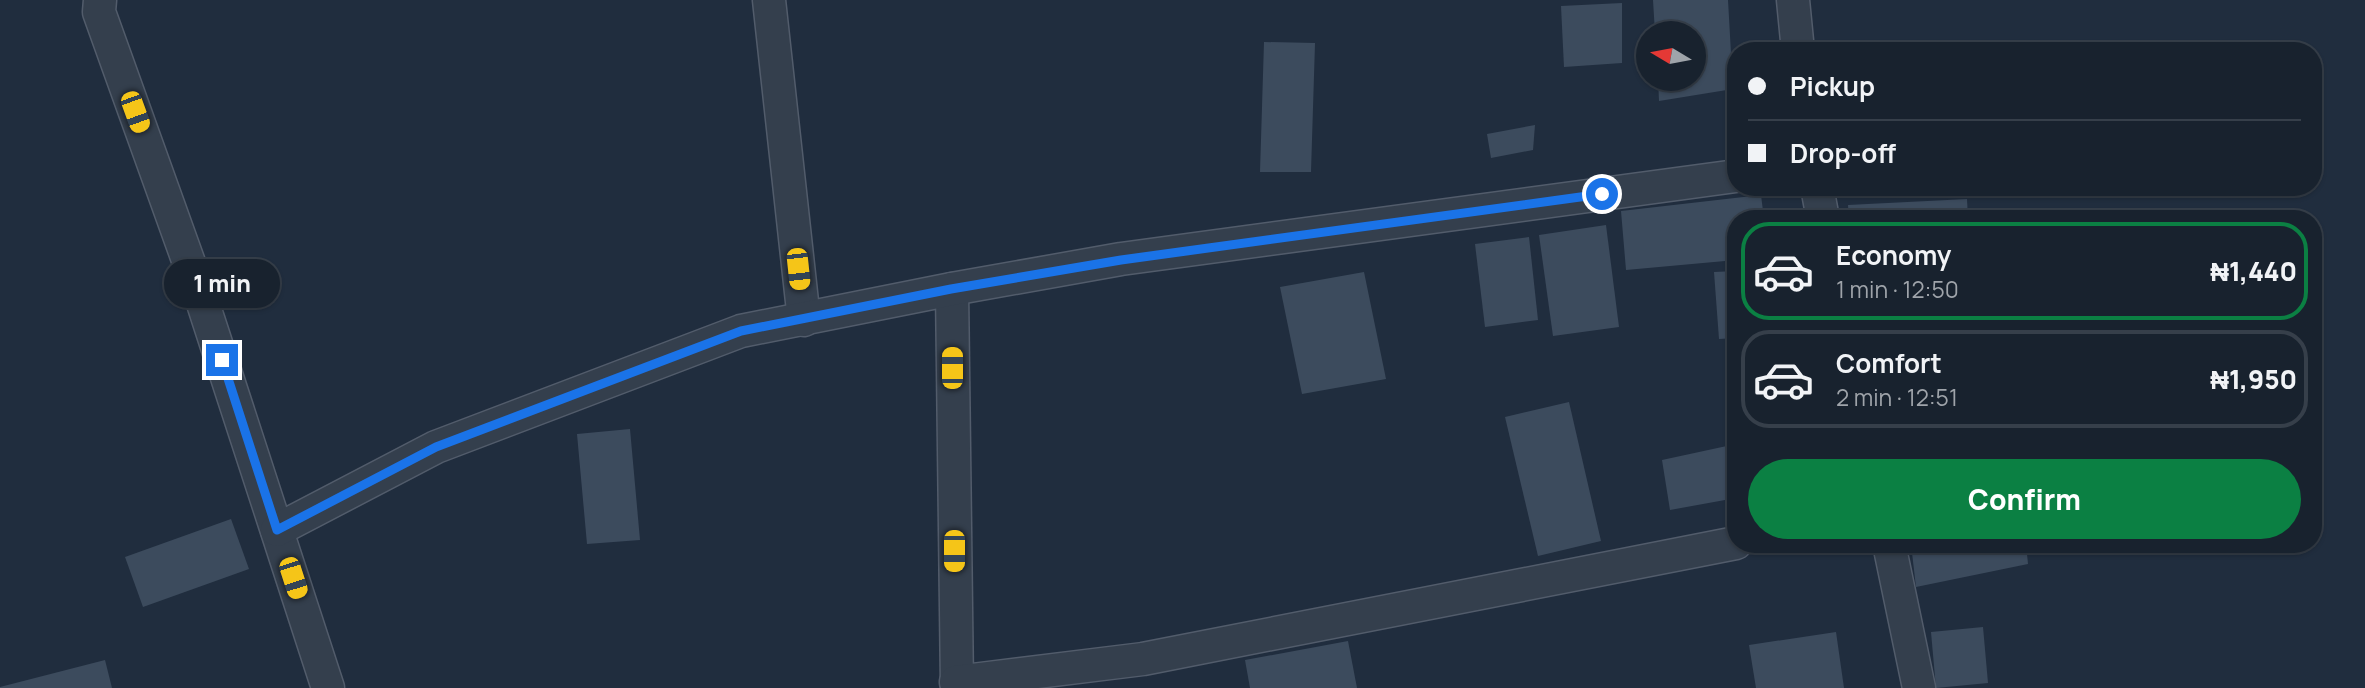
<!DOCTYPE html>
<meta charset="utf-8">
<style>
body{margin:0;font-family:Manrope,sans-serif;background:#212a36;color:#f1f3f6;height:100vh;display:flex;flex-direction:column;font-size:26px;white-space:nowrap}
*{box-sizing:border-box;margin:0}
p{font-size:23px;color:#9fa4aa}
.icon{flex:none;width:38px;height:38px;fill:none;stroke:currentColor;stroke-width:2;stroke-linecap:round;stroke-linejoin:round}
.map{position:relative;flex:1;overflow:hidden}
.details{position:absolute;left:1727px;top:210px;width:595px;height:343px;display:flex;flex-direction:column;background:#18222e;border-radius:28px;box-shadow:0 2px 5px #0004,0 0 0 2px #363f4a}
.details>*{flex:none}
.hud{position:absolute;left:1727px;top:42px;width:595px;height:154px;border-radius:28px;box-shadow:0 2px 5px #0004,0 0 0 2px #363f4a;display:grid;align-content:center;height:154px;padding:0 21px;background:#18222e}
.needle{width:46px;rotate:280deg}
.controls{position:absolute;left:1636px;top:21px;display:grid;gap:14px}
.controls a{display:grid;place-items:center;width:70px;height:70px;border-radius:50%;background:#18222e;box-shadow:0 2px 5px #0004,0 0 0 2px #363f4a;font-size:35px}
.end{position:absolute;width:32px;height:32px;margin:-16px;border:9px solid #1a73e8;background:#fff;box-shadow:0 0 0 4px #fff}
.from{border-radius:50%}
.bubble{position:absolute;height:49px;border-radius:24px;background:#18222e;box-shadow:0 2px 5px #0004,0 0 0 2px #363f4a;font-size:23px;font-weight:800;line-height:49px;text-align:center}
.car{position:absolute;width:21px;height:42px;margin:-21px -10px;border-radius:9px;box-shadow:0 0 5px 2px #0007;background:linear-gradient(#f5c518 24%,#345 0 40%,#f5c518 0 76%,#345 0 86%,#f5c518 0)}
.hud b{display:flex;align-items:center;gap:24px;height:66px;font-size:26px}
.hud b+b{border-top:2px solid #363f4a}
.hud i{width:18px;height:18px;background:#f1f3f6}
ul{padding:12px 0 0;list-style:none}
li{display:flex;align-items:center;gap:21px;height:98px;margin:0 14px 10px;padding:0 7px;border:4px solid #363f4a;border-radius:28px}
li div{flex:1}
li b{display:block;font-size:26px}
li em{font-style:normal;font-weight:800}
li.on{border-color:#0b8043}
li>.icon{width:63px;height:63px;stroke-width:1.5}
.primary-button{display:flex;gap:14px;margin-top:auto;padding:14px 21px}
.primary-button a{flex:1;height:80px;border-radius:42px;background:#0b8043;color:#fff;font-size:28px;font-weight:800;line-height:80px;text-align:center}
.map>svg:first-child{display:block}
.building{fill:#3c4b5d}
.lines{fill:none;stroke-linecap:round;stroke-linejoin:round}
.minor-casing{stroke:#525c6b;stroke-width:35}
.minor{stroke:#343f4d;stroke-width:32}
.route{stroke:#1a73e8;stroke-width:9}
</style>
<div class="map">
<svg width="2365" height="688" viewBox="0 0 2365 688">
<rect width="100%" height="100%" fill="#202d3e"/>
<g class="building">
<path d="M 1653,0 L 1728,0 L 1733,89 L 1659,101 L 1658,79 L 1694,79 L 1694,33 L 1655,33 Z"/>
<path d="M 1622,3 L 1622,63 L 1564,67 L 1561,6 Z"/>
<path d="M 1264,42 L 1315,43 L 1311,172 L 1260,172 Z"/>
<path d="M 1535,125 L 1533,150 L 1491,158 L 1487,134 Z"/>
<path d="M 1761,195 L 1764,219 L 1736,219 L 1736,260 L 1626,270 L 1621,211 Z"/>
<path d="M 1967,199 L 1968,219 L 1849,219 L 1848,205 Z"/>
<path d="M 1606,225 L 1619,327 L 1553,336 L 1539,235 Z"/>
<path d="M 1529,237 L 1538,320 L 1485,327 L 1475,244 Z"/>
<path d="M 1736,271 L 1736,338 L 1719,339 L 1714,272 Z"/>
<path d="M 1364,272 L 1386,379 L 1302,394 L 1280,287 Z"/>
<path d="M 1569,402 L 1601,541 L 1538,556 L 1505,417 Z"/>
<path d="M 630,429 L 640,540 L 587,544 L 577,434 Z"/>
<path d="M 1736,444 L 1736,498 L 1670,510 L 1662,460 Z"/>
<path d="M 231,519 L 249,569 L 143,607 L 125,557 Z"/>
<path d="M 1911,544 L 2026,544 L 2028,564 L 1916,587 Z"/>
<path d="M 1983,627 L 1988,683 L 1936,688 L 1931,632 Z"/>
<path d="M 1836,632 L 1844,688 L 1756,688 L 1749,645 Z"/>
<path d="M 1348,641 L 1357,688 L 1250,688 L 1245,660 Z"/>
<path d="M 105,660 L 112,688 L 0,688 L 0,687 Z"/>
</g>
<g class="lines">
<g class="minor-casing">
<g id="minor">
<path d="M 100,0 L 99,12 L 198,288 L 328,688"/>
<path d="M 769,0 L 804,320"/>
<path d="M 1793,0 L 1798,51"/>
<path d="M 1817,187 L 1823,219"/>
<path d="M 952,289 L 957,688"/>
<path d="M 277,530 L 436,447 L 741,331 L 952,289 L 1121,259 L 1736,176"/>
<path d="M 1889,544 L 1919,688"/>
<path d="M 956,682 L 1143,659 L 1736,543"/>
</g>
</g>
<use href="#minor" class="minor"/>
</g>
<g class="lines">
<path class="route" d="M 222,360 L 277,530 L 436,447 L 741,331 L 951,289 L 1121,260 L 1602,194"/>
</g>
</svg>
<div class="controls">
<a><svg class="needle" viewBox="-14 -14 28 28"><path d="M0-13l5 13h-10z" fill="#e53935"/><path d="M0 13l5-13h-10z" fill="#9fa4aa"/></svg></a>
</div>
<i class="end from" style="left:1602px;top:194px"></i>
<i class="end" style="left:222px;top:360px"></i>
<div class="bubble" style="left:164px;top:259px;width:116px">1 min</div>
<i class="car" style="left:135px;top:112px;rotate:160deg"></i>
<i class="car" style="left:798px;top:269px;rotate:174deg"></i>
<i class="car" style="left:952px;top:368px;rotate:0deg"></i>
<i class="car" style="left:954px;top:551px;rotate:180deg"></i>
<i class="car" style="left:293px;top:578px;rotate:162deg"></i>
<div class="hud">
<b><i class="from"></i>Pickup</b>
<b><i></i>Drop-off</b>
</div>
<section class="details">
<ul>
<li class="on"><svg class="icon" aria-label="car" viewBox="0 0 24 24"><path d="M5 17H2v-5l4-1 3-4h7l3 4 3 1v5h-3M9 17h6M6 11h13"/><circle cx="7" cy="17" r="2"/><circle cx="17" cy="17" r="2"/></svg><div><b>Economy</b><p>1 min · 12:50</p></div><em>₦1,440</em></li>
<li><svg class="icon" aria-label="car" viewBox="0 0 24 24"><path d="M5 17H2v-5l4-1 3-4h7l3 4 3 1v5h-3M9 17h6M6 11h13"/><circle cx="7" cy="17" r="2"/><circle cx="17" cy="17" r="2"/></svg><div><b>Comfort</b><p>2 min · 12:51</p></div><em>₦1,950</em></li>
</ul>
<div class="primary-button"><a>Confirm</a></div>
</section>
</div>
